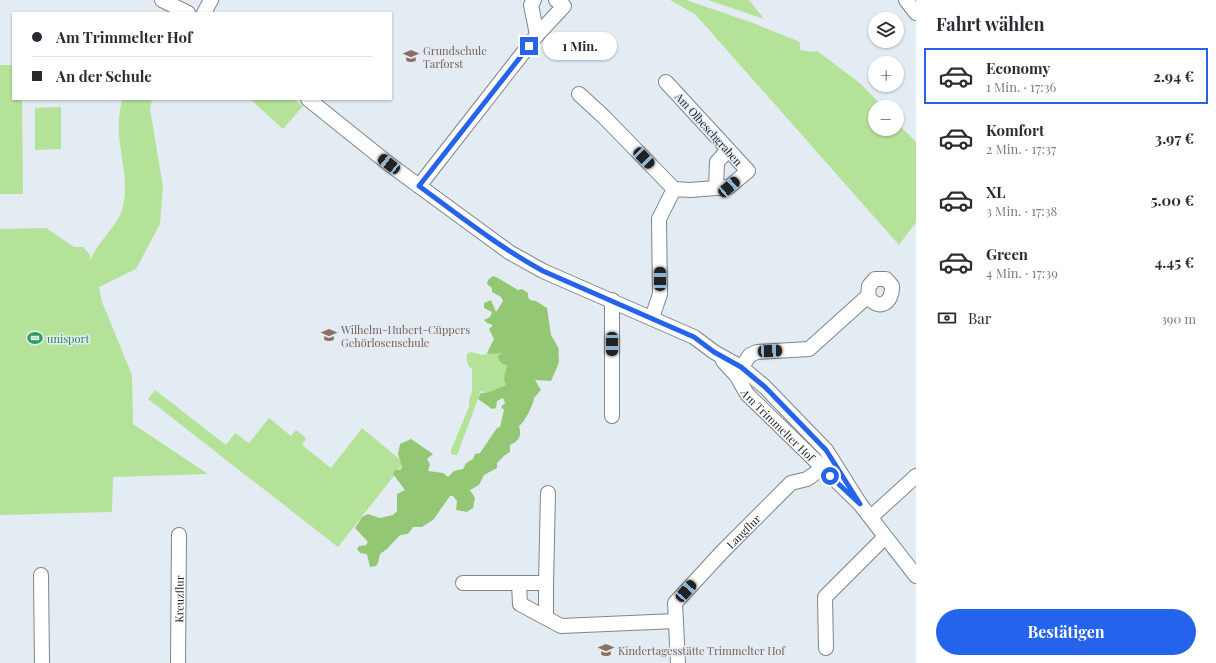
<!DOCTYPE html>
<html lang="de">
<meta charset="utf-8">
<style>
body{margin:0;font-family:"Playfair Display",serif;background:#f2f2f3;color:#2b2b33;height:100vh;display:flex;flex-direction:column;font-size:15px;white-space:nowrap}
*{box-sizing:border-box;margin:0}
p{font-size:13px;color:#7c7c81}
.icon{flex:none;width:22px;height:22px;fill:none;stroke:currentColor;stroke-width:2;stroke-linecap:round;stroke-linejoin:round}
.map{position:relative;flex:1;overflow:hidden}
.details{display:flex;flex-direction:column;background:#fff;width:300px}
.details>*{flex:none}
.banner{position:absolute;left:12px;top:12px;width:380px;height:88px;border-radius:0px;box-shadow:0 1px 3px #0004;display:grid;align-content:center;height:88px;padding:0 20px;background:#fff}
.fabs{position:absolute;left:868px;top:12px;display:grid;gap:8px}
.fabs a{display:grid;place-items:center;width:36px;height:36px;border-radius:50%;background:#fff;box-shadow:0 1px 3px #0004;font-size:20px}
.end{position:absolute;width:18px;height:18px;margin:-9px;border:5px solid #2563eb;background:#fff;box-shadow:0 0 0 2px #fff}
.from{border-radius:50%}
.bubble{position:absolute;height:28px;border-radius:14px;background:#fff;box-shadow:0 1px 3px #0004;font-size:13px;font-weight:700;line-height:28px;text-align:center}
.car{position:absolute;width:12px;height:24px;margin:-12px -6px;border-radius:5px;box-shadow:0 0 3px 1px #0007;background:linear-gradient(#222 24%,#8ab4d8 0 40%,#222 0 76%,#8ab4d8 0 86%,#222 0)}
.banner b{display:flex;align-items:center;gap:14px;height:38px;font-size:15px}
.banner b+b{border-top:1px solid #e1e1e2}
.banner i{width:10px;height:10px;background:#2b2b33}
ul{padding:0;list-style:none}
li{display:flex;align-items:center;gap:12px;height:56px;margin:0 8px 6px;padding:0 12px;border:2px solid transparent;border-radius:0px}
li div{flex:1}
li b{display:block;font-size:15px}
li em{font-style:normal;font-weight:700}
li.active{border-color:#2563eb}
li>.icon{width:36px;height:36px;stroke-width:1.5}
h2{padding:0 20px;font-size:18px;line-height:48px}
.pay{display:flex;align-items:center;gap:10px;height:44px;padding:0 20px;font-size:15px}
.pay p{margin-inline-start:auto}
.action{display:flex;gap:8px;margin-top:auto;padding:8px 20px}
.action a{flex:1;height:46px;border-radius:24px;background:#2563eb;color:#fff;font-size:16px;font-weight:700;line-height:46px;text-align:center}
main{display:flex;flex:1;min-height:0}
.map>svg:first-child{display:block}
.green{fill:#b4e298}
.forest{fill:#94c774}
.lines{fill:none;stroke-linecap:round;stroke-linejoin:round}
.street-casing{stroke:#7e858d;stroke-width:16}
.street{stroke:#fff;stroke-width:14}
.route{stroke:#2563eb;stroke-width:5}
.labels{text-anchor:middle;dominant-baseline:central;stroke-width:3;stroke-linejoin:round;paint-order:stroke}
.education-label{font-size:11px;fill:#785e54;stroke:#e3ebf3;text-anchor:start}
.street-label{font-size:11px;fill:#181b1e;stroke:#e3ebf3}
.leisure-label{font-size:11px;fill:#27864d;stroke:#e3ebf3;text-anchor:start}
</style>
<main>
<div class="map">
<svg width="916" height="663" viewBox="0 0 916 663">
<rect width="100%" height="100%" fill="#e3ebf3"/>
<g class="green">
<path d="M 670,0 L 686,0 L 753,23 L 800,42 L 800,50 L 815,52 L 816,50 L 861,84 L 883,107 L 875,107 L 875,129 L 897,129 L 897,123 L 916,142 L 916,222 L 899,245 L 695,14 Z"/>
<path d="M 708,0 L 749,0 L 764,19 L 711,1 Z"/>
<path d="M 0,65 L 13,65 L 13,99 L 22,99 L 23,194 L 0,194 Z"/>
<path d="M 122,99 L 152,99 L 150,109 L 163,187 L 160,224 L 136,269 L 99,287 L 102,302 L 132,375 L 133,424 L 208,474 L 113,477 L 112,512 L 0,515 L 0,229 L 46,228 L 74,247 L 83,247 L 90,255 L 90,261 C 98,240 119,226 123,206 C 129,183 120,156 119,133 C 118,122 120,109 122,99 Z"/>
<path d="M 250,99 L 293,99 L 303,106 L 283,129 Z"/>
<path d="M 61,107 L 61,149 L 35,150 L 35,108 Z"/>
<path d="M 497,350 L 505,353 L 511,364 L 506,389 L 488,393 L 481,391 L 457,455 L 454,455 L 451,454 L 451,450 L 469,407 L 469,401 L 472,391 L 472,369 C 467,365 466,360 467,354 L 470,352 L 483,355 Z"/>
<path d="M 155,390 L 226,445 L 235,433 L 249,443 L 269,418 L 291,436 L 296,430 L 306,438 L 302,445 L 331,468 L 362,428 L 404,463 L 338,547 L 148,399 Z"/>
</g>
<path class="forest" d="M 493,276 L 498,278 L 518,290 L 522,289 L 528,293 L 528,297 L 530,300 L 536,301 L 547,308 L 551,335 L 559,349 C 558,354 559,357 559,362 C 558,365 553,377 551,381 L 535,380 L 541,390 L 534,398 C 534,404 524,423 519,426 C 522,437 519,440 510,445 L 510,452 L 505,455 L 497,463 L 497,468 L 484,475 L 479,485 L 470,490 L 475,498 L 473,508 L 467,512 L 456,510 L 457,501 L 453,496 L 450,496 L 433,520 L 422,527 L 413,527 L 408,534 L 400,535 L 387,549 L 380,554 L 378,563 L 376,566 L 370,567 L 367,554 L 360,553 L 357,549 L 359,546 L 366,545 L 368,542 L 355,528 L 362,517 L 368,514 L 380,518 L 393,515 L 397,511 L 397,494 L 405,490 L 393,474 L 395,470 L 400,470 L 402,467 L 398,454 L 400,444 L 411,439 L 433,454 L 427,459 L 430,464 L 428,471 L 443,473 L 448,477 L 454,471 L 463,469 L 466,463 L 473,459 L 475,454 L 480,453 L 497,428 L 500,427 L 504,410 L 501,407 L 505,403 L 503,398 L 497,401 L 496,408 L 492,409 L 478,399 L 481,393 C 489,393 500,388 506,385 L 504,379 L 507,365 L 502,364 L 497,356 L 503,353 L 489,354 L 487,353 L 494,339 L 489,329 L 493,325 L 487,323 L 484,320 L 490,317 L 492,312 L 484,308 L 484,303 L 491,300 L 496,312 L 503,301 L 501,297 L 492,292 L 492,288 L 487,284 L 488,280 Z"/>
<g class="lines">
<g class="street-casing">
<g id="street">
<path d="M 162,0 L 188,13"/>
<path d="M 534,0 L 531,5 L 537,35"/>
<path d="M 906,0 L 916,13"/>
<path d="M 204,13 L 211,0"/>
<path d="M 579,94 L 604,117 L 674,189"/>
<path d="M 308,99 L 389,164 L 509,252 L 543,271 L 694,337 L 714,352 L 741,367 L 765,387 L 826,450 L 860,504"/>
<path d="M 419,186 L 537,35 L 564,6 L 556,0"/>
<path d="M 716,188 L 717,162 L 728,150"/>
<path d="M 612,300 L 612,416"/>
<path d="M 652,318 L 660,294 L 659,219 L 674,189 L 690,190 L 729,187 L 748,171 L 666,82"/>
<path id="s1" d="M 723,361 L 736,375 L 747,394 L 860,504 L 916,576"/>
<path d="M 736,375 L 750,355 L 757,352 L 809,349 L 868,296 C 878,312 893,303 892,286 L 886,279 L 875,279 L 869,286 L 868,296"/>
<path d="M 871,517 L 916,476"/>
<path d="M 41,575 L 42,663"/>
<path d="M 463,583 L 519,583"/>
<path d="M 546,583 L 548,493"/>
<path d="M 546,618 L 546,583 L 519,583 L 520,604 L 561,626 L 676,621"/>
<path d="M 826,648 L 825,597 L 885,537"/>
<path id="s2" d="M 178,663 L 179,535"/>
<path id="s3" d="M 678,663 L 675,603 L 723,551 L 791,483 L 807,479 L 830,463"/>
</g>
</g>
<use href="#street" class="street"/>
</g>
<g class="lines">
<path class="route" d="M 529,46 L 419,186 C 460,216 499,247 543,271 L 694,337 L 714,352 L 741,367 L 765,387 L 826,450 L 860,504 L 830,476"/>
</g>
<defs>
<g id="school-bare" transform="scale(1.2)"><path d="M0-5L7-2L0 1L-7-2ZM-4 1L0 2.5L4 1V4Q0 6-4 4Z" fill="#8d6e63" stroke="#e3ebf3" stroke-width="2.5" paint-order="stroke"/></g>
<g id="stadium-bare" transform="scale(1.2)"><path d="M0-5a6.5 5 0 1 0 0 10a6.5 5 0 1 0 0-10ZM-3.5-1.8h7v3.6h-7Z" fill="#2e9e5b" stroke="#e3ebf3" stroke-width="2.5" paint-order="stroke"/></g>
</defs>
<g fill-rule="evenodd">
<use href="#school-bare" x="411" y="56"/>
<use href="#school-bare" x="329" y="335"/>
<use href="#stadium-bare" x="35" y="338"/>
<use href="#school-bare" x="606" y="650"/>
</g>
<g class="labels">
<g class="education-label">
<text x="423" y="50">Grundschule<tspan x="423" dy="13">Tarforst</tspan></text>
<text x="341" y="329">Wilhelm-Hubert-Cüppers<tspan x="341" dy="13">Gehörlosenschule</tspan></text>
<text x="618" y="650">Kindertagesstätte Trimmelter Hof</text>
</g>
<g class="street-label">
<text transform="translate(709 129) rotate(48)">Am Olbeschgraben</text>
<text stroke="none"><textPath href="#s1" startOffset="85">Am Trimmelter Hof</textPath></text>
<text stroke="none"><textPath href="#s3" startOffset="159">Langflur</textPath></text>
<text stroke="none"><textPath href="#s2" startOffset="64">Kreuzflur</textPath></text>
</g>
<g class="leisure-label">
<text x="47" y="338">unisport</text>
</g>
</g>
</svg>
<div class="fabs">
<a><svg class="icon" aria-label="layers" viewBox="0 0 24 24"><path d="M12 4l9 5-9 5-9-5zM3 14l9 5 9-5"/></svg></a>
<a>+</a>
<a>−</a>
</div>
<i class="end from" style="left:830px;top:476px"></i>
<i class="end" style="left:529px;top:46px"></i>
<div class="bubble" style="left:543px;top:32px;width:74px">1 Min.</div>
<i class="car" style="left:644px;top:158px;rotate:136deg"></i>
<i class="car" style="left:389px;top:164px;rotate:308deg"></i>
<i class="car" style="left:729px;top:187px;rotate:49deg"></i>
<i class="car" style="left:660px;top:279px;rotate:0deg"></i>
<i class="car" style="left:612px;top:344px;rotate:180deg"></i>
<i class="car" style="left:770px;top:351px;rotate:87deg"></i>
<i class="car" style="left:686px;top:591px;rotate:41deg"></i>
<div class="banner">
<b><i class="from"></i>Am Trimmelter Hof</b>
<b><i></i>An der Schule</b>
</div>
</div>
<section class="details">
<h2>Fahrt wählen</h2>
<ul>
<li class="active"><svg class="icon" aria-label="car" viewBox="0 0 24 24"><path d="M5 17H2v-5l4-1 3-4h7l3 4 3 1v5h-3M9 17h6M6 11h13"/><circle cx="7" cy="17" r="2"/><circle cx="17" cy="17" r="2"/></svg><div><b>Economy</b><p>1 Min. · 17:36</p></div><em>2.94 €</em></li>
<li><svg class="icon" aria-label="car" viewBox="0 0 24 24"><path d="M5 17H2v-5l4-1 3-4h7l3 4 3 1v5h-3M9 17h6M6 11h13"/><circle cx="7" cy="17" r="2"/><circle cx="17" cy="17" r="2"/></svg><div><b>Komfort</b><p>2 Min. · 17:37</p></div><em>3.97 €</em></li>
<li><svg class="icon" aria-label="car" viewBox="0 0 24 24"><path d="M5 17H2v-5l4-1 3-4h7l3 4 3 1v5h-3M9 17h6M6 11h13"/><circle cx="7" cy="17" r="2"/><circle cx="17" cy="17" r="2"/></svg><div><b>XL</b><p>3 Min. · 17:38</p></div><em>5.00 €</em></li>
<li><svg class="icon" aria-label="car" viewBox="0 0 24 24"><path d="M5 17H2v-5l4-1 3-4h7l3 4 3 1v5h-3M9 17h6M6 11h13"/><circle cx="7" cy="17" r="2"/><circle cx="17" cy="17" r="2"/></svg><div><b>Green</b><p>4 Min. · 17:39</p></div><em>4.45 €</em></li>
</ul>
<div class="pay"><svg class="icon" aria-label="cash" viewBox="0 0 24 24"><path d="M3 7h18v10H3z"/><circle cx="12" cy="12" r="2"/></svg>Bar<p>390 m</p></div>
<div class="action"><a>Bestätigen</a></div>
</section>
</main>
